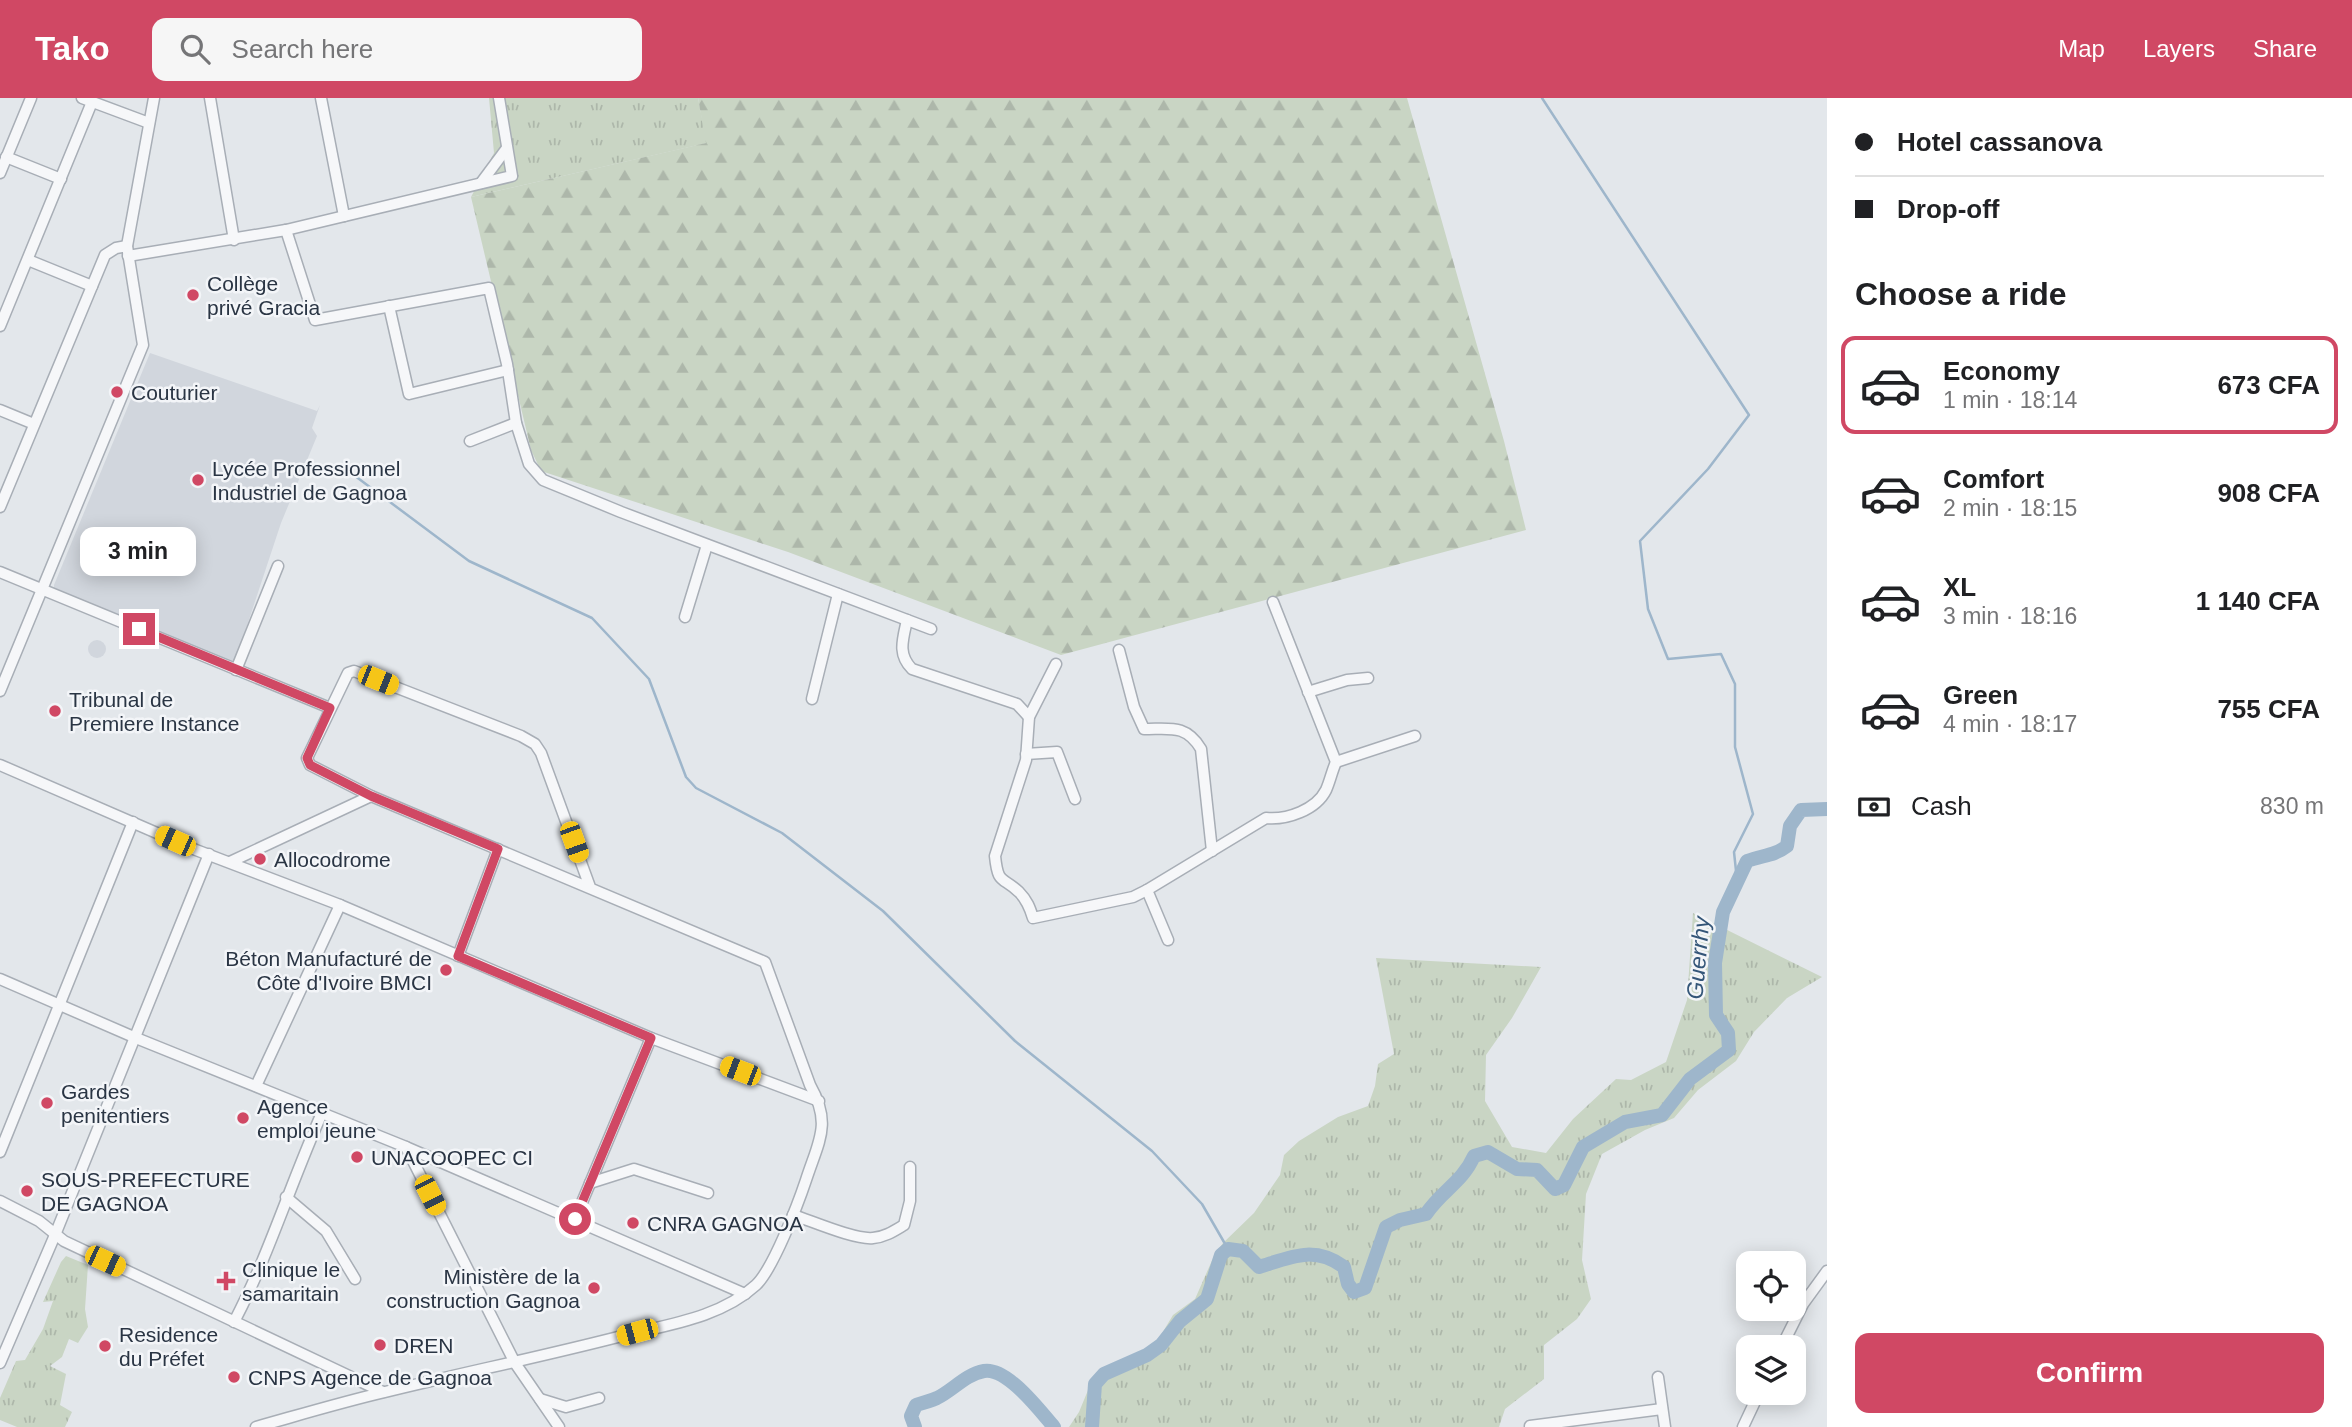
<!DOCTYPE html>
<meta charset="utf-8">
<style>
body{margin:0;font-family:Arial,sans-serif;background:#f6f6f6;color:#202124;height:100vh;display:flex;flex-direction:column;font-size:26px;white-space:nowrap}
*{box-sizing:border-box;margin:0}
p{font-size:23px;color:#757577}
.icon{flex:none;width:38px;height:38px;fill:none;stroke:currentColor;stroke-width:2;stroke-linecap:round;stroke-linejoin:round}
.map{position:relative;flex:1;overflow:hidden}
.panel{display:flex;flex-direction:column;background:#fff;width:525px}
.panel>*{flex:none}
.banner{display:grid;align-content:center;height:154px;padding:0 28px;background:#fff}
.fabs{position:absolute;left:1736px;top:1153px;display:grid;gap:14px}
.fabs a{display:grid;place-items:center;width:70px;height:70px;border-radius:14px;background:#fff;box-shadow:0 4px 18px #0003;font-size:35px}
.end{position:absolute;width:32px;height:32px;margin:-16px;border:9px solid #d04864;background:#fff;box-shadow:0 0 0 4px #fff}
.from{border-radius:50%}
.bubble{position:absolute;height:49px;border-radius:14px;background:#fff;box-shadow:0 4px 18px #0003;font-size:23px;font-weight:700;line-height:49px;text-align:center}
.car{position:absolute;width:21px;height:42px;margin:-21px -10px;border-radius:9px;box-shadow:0 0 5px 2px #0007;background:linear-gradient(#f5c518 24%,#345 0 40%,#f5c518 0 76%,#345 0 86%,#f5c518 0)}
.banner b{display:flex;align-items:center;gap:24px;height:66px;font-size:26px}
.banner b+b{border-top:2px solid #e0e0e0}
.banner i{width:18px;height:18px;background:#202124}
ul{padding:0;list-style:none}
li{display:flex;align-items:center;gap:21px;height:98px;margin:0 14px 10px;padding:0 14px;border:4px solid transparent;border-radius:14px}
li div{flex:1}
li b{display:block;font-size:26px}
li em{font-style:normal;font-weight:700}
li.active{border-color:#d04864}
li>.icon{width:63px;height:63px;stroke-width:1.5}
h2{padding:0 28px;font-size:32px;line-height:84px}
.pay{display:flex;align-items:center;gap:18px;height:77px;padding:0 28px;font-size:26px}
.pay p{margin-inline-start:auto}
.primary-button{display:flex;gap:14px;margin-top:auto;padding:14px 28px}
.primary-button a{flex:1;height:80px;border-radius:14px;background:#d04864;color:#fff;font-size:28px;font-weight:700;line-height:80px;text-align:center}
header{display:flex;align-items:center;gap:42px;box-sizing:border-box;height:98px;padding:0 35px;background:#d04864;color:#fff}
header strong{font-size:33px}
nav{display:flex;gap:38px;margin-inline-start:auto;font-size:24px}
.search{width:490px;height:63px;background:#f6f6f6;display:flex;align-items:center;gap:18px;box-sizing:border-box;padding:0 24px;border-radius:14px;color:#757577;font-size:26px}
main{display:flex;flex:1;min-height:0}
.map>svg:first-child{display:block}
.built{fill:#d1d6dd}
.grass{fill:url(#grass-tufts)}
.forest{fill:url(#forest-firs)}
.lines{fill:none;stroke-linecap:round;stroke-linejoin:round}
.stream{stroke:#9eb6cb;stroke-width:2.5}
.river{stroke:#9eb6cb;stroke-width:14}
.minor-casing{stroke:#a8aeb6;stroke-width:13}
.minor{stroke:#f6f7f9;stroke-width:10}
.route{stroke:#d04864;stroke-width:9}
.poi-dot{fill:#d04864;stroke:#f3f5f8;stroke-width:2.5}
.labels{text-anchor:middle;dominant-baseline:central;stroke-width:5;stroke-linejoin:round;paint-order:stroke}
.poi-label{font-size:21px;fill:#2a3544;stroke:#f3f5f8;text-anchor:start}
.water-label{font-size:23px;font-style:italic;fill:#345678;stroke:#f3f5f8}
</style>
<header>
<strong>Tako</strong>
<div class="search"><svg class="icon" aria-label="search" viewBox="0 0 24 24"><circle cx="10" cy="10" r="6"/><path d="M15 15l6 6"/></svg>Search here</div>
<nav><a>Map</a><a>Layers</a><a>Share</a></nav>
</header>
<main>
<div class="map">
<svg width="1827" height="1329" viewBox="0 0 1827 1329">
<defs>
<pattern id="grass-tufts" width="24" height="20" patternUnits="userSpaceOnUse" patternTransform="scale(1.75)"><rect width="24" height="20" fill="#c9d5c4"/><path d="M3 7l-1-3M5 7V3M7 7l1-3M15 17l-1-3M17 17v-4M19 17l1-3" fill="none" stroke="#adb7aa"/></pattern>
<pattern id="forest-firs" width="22" height="20" patternUnits="userSpaceOnUse" patternTransform="scale(1.75)"><rect width="22" height="20" fill="#c9d5c4"/><path d="M5 1l3.5 6h-7zM16 11l3.5 6h-7z" fill="#adb7aa"/></pattern>
</defs>
<rect width="100%" height="100%" fill="#e3e7eb"/>
<g class="built">
<path d="M 150,255 L 317,313 L 320,307 L 312,330 L 317,338 L 281,425 L 234,567 L 54,494 L 54,487 Z"/>
<circle cx="97" cy="551" r="9"/>
</g>
<g class="grass">
<path d="M 489,0 L 698,0 L 707,45 L 471,99 L 494,55 Z"/>
<path d="M 1693,815 L 1822,879 L 1787,900 L 1754,934 L 1736,963 L 1698,992 L 1674,1020 L 1645,1032 L 1602,1056 L 1586,1096 L 1582,1162 L 1591,1201 L 1577,1221 L 1544,1247 L 1544,1281 L 1505,1311 L 1499,1329 L 1069,1329 L 1079,1314 L 1091,1285 L 1100,1272 L 1148,1251 L 1158,1242 L 1173,1217 L 1195,1201 L 1214,1158 L 1223,1145 L 1254,1115 L 1280,1077 L 1284,1057 L 1299,1043 L 1338,1019 L 1368,1008 L 1375,988 L 1378,966 L 1394,956 L 1376,860 L 1541,869 L 1512,920 L 1486,957 L 1485,1003 L 1512,1049 L 1546,1055 L 1573,1021 L 1616,981 L 1631,982 L 1666,964 L 1687,902 Z"/>
<path d="M 66,1158 L 88,1167 L 85,1211 L 88,1229 L 78,1245 L 69,1241 L 62,1259 L 50,1268 L 66,1276 L 60,1307 L 72,1314 L 65,1329 L 17,1329 L 0,1322 L 0,1300 L 16,1263 L 25,1262 L 43,1231 L 53,1203 L 43,1204 L 61,1164 Z"/>
</g>
<path class="forest" d="M 698,0 L 1407,0 L 1504,343 L 1526,432 L 1061,557 L 788,454 L 541,373 L 531,352 L 471,99 L 706,45 Z"/>
<g class="lines">
<g class="stream">
<path d="M 1542,0 L 1749,317 L 1708,371 L 1640,443 L 1648,511 L 1668,561 L 1721,556 L 1735,586 L 1735,649 L 1753,716 L 1734,754 L 1737,782"/>
<path d="M 343,369 L 469,463 L 592,520 L 649,581 L 686,679 L 696,690 L 782,735 L 883,813 L 1015,943 L 1152,1053 L 1202,1106 L 1228,1151"/>
</g>
<g class="river">
<path d="M 915,1329 L 911,1318 L 916,1307 C 923,1305 930,1303 937,1300 C 952,1293 966,1276 984,1273 C 1007,1269 1040,1313 1054,1329"/>
<path d="M 1092,1329 L 1095,1286 L 1104,1276 L 1147,1257 L 1161,1247 L 1180,1223 L 1207,1201 L 1221,1157 L 1228,1151 L 1243,1153 L 1259,1169 C 1291,1159 1314,1147 1344,1169 L 1348,1186 L 1354,1194 L 1365,1190 L 1386,1129 L 1400,1122 L 1426,1116 C 1442,1092 1462,1085 1474,1058 L 1488,1054 L 1517,1071 L 1537,1072 L 1555,1091 L 1564,1087 L 1583,1049 L 1625,1024 L 1662,1017 L 1690,981 L 1729,952 L 1728,935 L 1716,917 L 1715,865 L 1723,814 L 1747,763 C 1763,757 1774,758 1787,748 L 1790,728 L 1801,712 L 1827,711"/>
</g>
<g class="minor-casing">
<g id="minor">
<path d="M 82,0 L 149,25"/>
<path d="M 210,0 L 234,142"/>
<path d="M 321,0 L 344,118"/>
<path d="M 6,59 L 61,81"/>
<path d="M 0,75 L 31,0"/>
<path d="M 481,85 L 507,50"/>
<path d="M 286,132 L 315,222 L 489,190 L 507,266 L 516,325 L 529,366 L 543,382 L 621,414 L 931,531"/>
<path d="M 128,158 L 286,132 L 512,78 L 499,0"/>
<path d="M 28,162 L 92,188"/>
<path d="M 389,208 L 409,296 L 508,272"/>
<path d="M 0,228 L 92,4"/>
<path d="M 0,312 L 34,326"/>
<path d="M 470,343 L 516,325"/>
<path d="M 0,409 L 105,157 L 116,150 L 127,148"/>
<path d="M 0,474 L 330,610"/>
<path d="M 685,519 L 707,447"/>
<path d="M 907,522 C 903,541 897,556 912,571 L 1017,606 L 1029,619"/>
<path d="M 1119,552 L 1134,609 L 1144,631 C 1170,631 1186,626 1201,651 L 1212,753"/>
<path d="M 1056,566 L 1029,619 L 1026,662 L 995,758 C 998,787 1002,778 1019,794 C 1027,802 1030,810 1033,820 L 1133,799 L 1147,792"/>
<path d="M 236,572 L 278,468"/>
<path d="M 0,593 L 143,247 L 127,148 L 154,0"/>
<path d="M 1308,594 L 1347,582 L 1368,580"/>
<path d="M 812,601 L 838,496"/>
<path d="M 1026,656 L 1057,654 L 1075,701"/>
<path d="M 1336,664 L 1415,638"/>
<path d="M 0,667 L 196,752 L 340,807 L 651,940 L 819,1003"/>
<path d="M 230,764 L 371,698"/>
<path d="M 1168,842 L 1147,792 L 1266,720 C 1287,722 1316,712 1326,692 C 1330,683 1332,673 1336,664 L 1273,504"/>
<path d="M 458,858 L 498,751"/>
<path d="M 0,881 L 136,940 L 406,1049 L 745,1196"/>
<path d="M 256,988 L 340,807"/>
<path d="M 406,1049 L 515,1265 L 559,1329"/>
<path d="M 0,1054 L 133,724"/>
<path d="M 590,1085 L 634,1071 L 708,1095"/>
<path d="M 286,1099 L 326,1133 L 355,1181"/>
<path d="M 0,1103 L 39,1123 L 64,1143 L 383,1294"/>
<path d="M 793,1117 C 812,1123 855,1142 873,1140 C 885,1139 894,1133 904,1127 L 910,1103 L 910,1069"/>
<path d="M 575,1121 L 651,940"/>
<path d="M 234,1224 C 269,1157 291,1084 322,1015"/>
<path d="M 1781,1250 L 1803,1206 L 1827,1173"/>
<path d="M 0,1265 L 55,1137 L 209,756"/>
<path d="M 1658,1279 L 1665,1329"/>
<path d="M 540,1301 L 566,1309 L 599,1300"/>
<path d="M 1530,1328 L 1662,1311"/>
<path d="M 256,1329 C 299,1317 342,1304 385,1294 C 462,1275 540,1259 618,1239 C 664,1227 719,1221 756,1187 C 773,1171 798,1106 806,1082 C 819,1042 832,1026 810,987 L 765,864 L 371,698 L 310,667 L 307,660 L 348,575 L 354,573 L 521,638 L 535,646 L 541,655 L 590,789"/>
<path d="M 1743,1329 L 1759,1295"/>
</g>
</g>
<use href="#minor" class="minor"/>
</g>
<g class="lines">
<path class="route" d="M 139,531 L 330,610 L 307,660 L 310,667 L 371,698 L 498,751 L 458,858 L 651,940 L 575,1121"/>
</g>
<g class="poi-dot">
<circle cx="193" cy="197" r="7"/>
<circle cx="117" cy="294" r="7"/>
<circle cx="198" cy="382" r="7"/>
<circle cx="55" cy="613" r="7"/>
<circle cx="260" cy="761" r="7"/>
<circle cx="446" cy="872" r="7"/>
<circle cx="47" cy="1005" r="7"/>
<circle cx="243" cy="1020" r="7"/>
<circle cx="357" cy="1059" r="7"/>
<circle cx="27" cy="1093" r="7"/>
<circle cx="633" cy="1125" r="7"/>
<path d="M222.5 1172.5h7v7h7v7h-7v7h-7v-7h-7v-7h7z"/>
<circle cx="594" cy="1190" r="7"/>
<circle cx="380" cy="1247" r="7"/>
<circle cx="105" cy="1248" r="7"/>
<circle cx="234" cy="1279" r="7"/>
</g>
<g class="labels">
<g class="poi-label">
<text x="207" y="185">Collège<tspan x="207" dy="24">privé Gracia</tspan></text>
<text x="131" y="294">Couturier</text>
<text x="212" y="370">Lycée Professionnel<tspan x="212" dy="24">Industriel de Gagnoa</tspan></text>
<text x="69" y="601">Tribunal de<tspan x="69" dy="24">Premiere Instance</tspan></text>
<text x="274" y="761">Allocodrome</text>
<text x="432" y="860" text-anchor="end">Béton Manufacturé de<tspan x="432" dy="24">Côte d'Ivoire BMCI</tspan></text>
<text x="61" y="993">Gardes<tspan x="61" dy="24">penitentiers</tspan></text>
<text x="257" y="1008">Agence<tspan x="257" dy="24">emploi jeune</tspan></text>
<text x="371" y="1059">UNACOOPEC CI</text>
<text x="41" y="1081">SOUS-PREFECTURE<tspan x="41" dy="24">DE GAGNOA</tspan></text>
<text x="647" y="1125">CNRA GAGNOA</text>
<text x="242" y="1171">Clinique le<tspan x="242" dy="24">samaritain</tspan></text>
<text x="580" y="1178" text-anchor="end">Ministère de la<tspan x="580" dy="24">construction Gagnoa</tspan></text>
<text x="119" y="1236">Residence<tspan x="119" dy="24">du Préfet</tspan></text>
<text x="394" y="1247">DREN</text>
<text x="248" y="1279">CNPS Agence de Gagnoa</text>
</g>
<g class="water-label">
<text transform="translate(1698 860) rotate(-85)">Guerrhy</text>
</g>
</g>
</svg>
<div class="fabs">
<a><svg class="icon" aria-label="locate" viewBox="0 0 24 24"><circle cx="12" cy="12" r="6"/><path d="M12 2v4M12 18v4M2 12h4M18 12h4"/></svg></a>
<a><svg class="icon" aria-label="layers" viewBox="0 0 24 24"><path d="M12 4l9 5-9 5-9-5zM3 14l9 5 9-5"/></svg></a>
</div>
<i class="end from" style="left:575px;top:1121px"></i>
<i class="end" style="left:139px;top:531px"></i>
<div class="bubble" style="left:80px;top:429px;width:116px">3 min</div>
<i class="car" style="left:378px;top:582px;rotate:112deg"></i>
<i class="car" style="left:175px;top:743px;rotate:294deg"></i>
<i class="car" style="left:574px;top:744px;rotate:160deg"></i>
<i class="car" style="left:740px;top:973px;rotate:291deg"></i>
<i class="car" style="left:430px;top:1097px;rotate:153deg"></i>
<i class="car" style="left:105px;top:1163px;rotate:115deg"></i>
<i class="car" style="left:637px;top:1234px;rotate:255deg"></i>
</div>
<section class="panel">
<div class="banner">
<b><i class="from"></i>Hotel cassanova</b>
<b><i></i>Drop-off</b>
</div>
<h2>Choose a ride</h2>
<ul>
<li class="active"><svg class="icon" aria-label="car" viewBox="0 0 24 24"><path d="M5 17H2v-5l4-1 3-4h7l3 4 3 1v5h-3M9 17h6M6 11h13"/><circle cx="7" cy="17" r="2"/><circle cx="17" cy="17" r="2"/></svg><div><b>Economy</b><p>1 min · 18:14</p></div><em>673 CFA</em></li>
<li><svg class="icon" aria-label="car" viewBox="0 0 24 24"><path d="M5 17H2v-5l4-1 3-4h7l3 4 3 1v5h-3M9 17h6M6 11h13"/><circle cx="7" cy="17" r="2"/><circle cx="17" cy="17" r="2"/></svg><div><b>Comfort</b><p>2 min · 18:15</p></div><em>908 CFA</em></li>
<li><svg class="icon" aria-label="car" viewBox="0 0 24 24"><path d="M5 17H2v-5l4-1 3-4h7l3 4 3 1v5h-3M9 17h6M6 11h13"/><circle cx="7" cy="17" r="2"/><circle cx="17" cy="17" r="2"/></svg><div><b>XL</b><p>3 min · 18:16</p></div><em>1 140 CFA</em></li>
<li><svg class="icon" aria-label="car" viewBox="0 0 24 24"><path d="M5 17H2v-5l4-1 3-4h7l3 4 3 1v5h-3M9 17h6M6 11h13"/><circle cx="7" cy="17" r="2"/><circle cx="17" cy="17" r="2"/></svg><div><b>Green</b><p>4 min · 18:17</p></div><em>755 CFA</em></li>
</ul>
<div class="pay"><svg class="icon" aria-label="cash" viewBox="0 0 24 24"><path d="M3 7h18v10H3z"/><circle cx="12" cy="12" r="2"/></svg>Cash<p>830 m</p></div>
<div class="primary-button"><a>Confirm</a></div>
</section>
</main>
